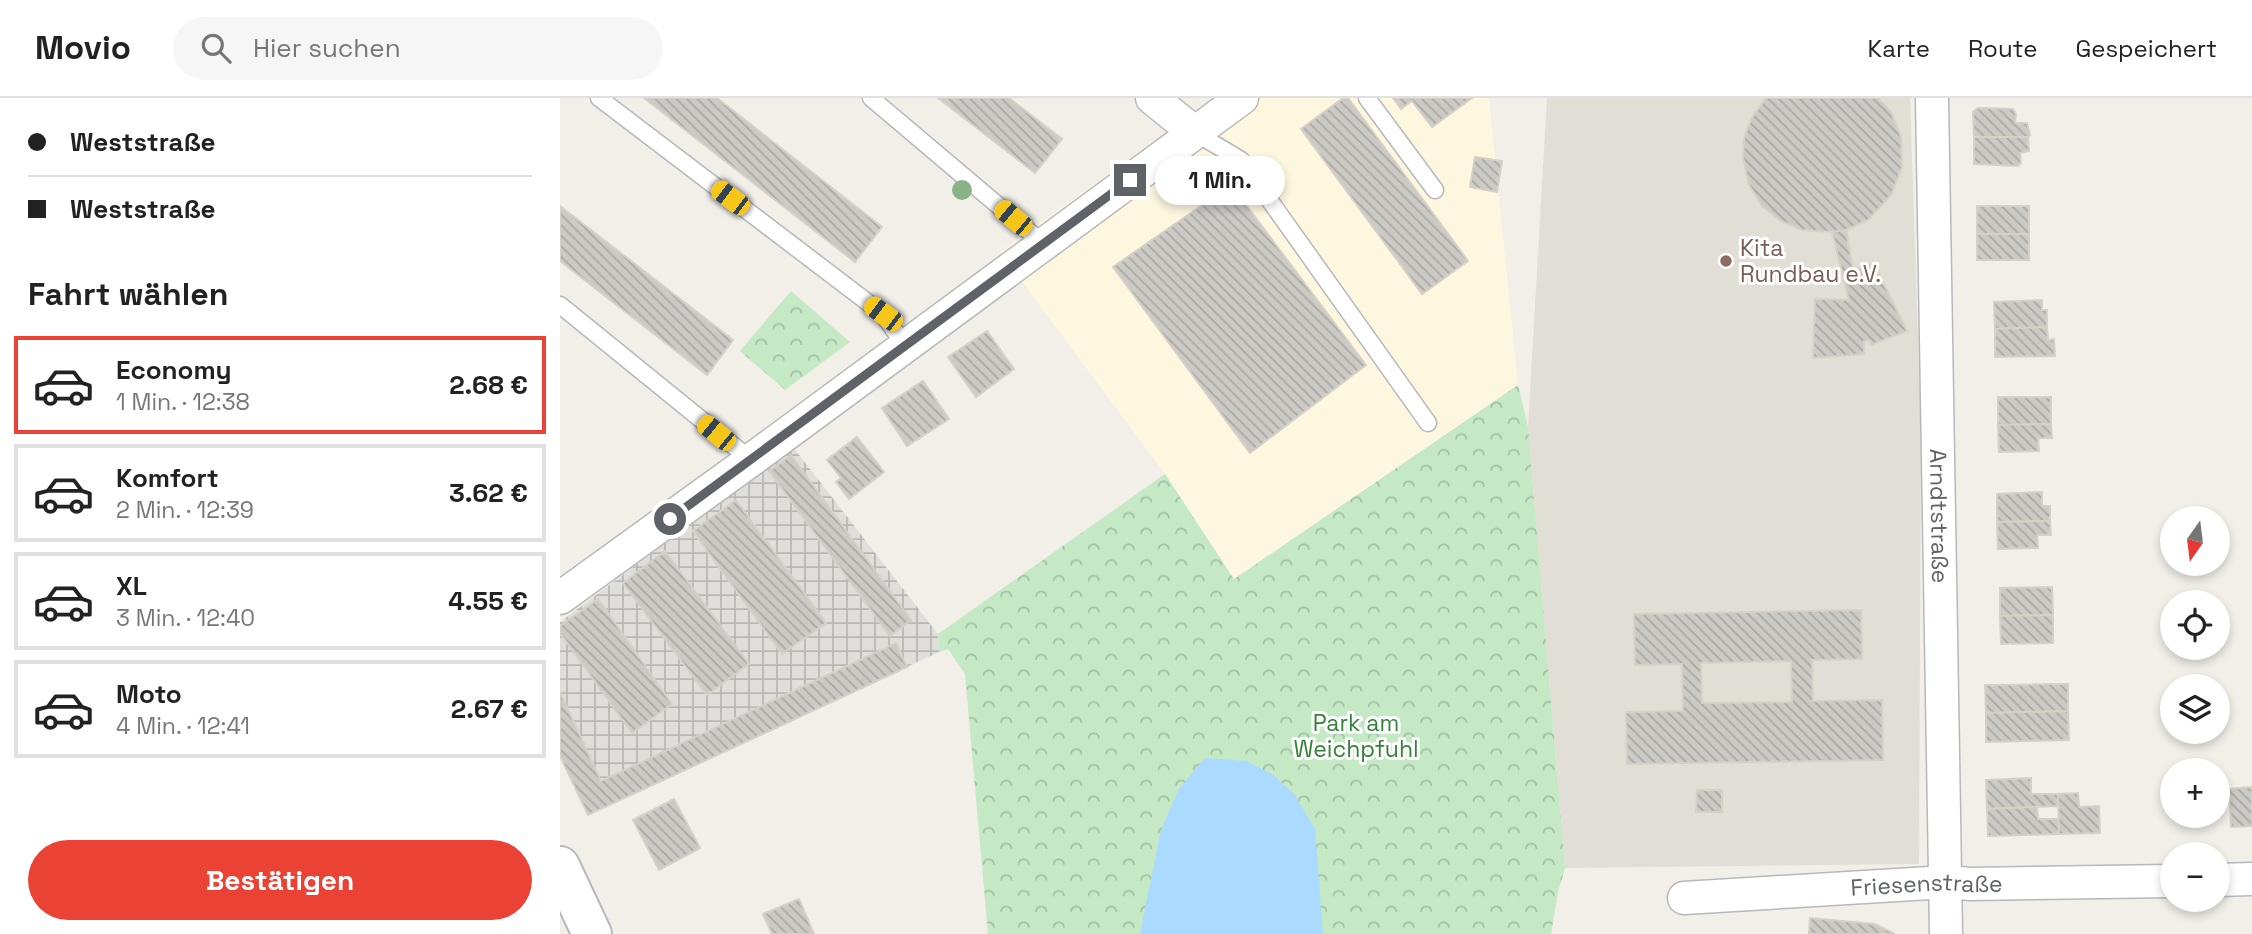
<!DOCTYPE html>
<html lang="de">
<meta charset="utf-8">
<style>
body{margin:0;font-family:"Space Grotesk",sans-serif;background:#f6f6f6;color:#222;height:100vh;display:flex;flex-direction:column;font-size:26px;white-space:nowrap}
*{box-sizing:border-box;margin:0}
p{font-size:23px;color:#767676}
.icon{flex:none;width:38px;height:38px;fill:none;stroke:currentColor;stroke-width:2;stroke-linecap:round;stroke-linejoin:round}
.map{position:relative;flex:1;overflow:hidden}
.drawer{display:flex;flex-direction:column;background:#fff;width:560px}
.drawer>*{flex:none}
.guide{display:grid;align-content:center;height:154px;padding:0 28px;background:#fff}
.needle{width:46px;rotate:194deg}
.controls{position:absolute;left:1600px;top:408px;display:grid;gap:14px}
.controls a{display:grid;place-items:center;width:70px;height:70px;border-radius:50%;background:#fff;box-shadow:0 4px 10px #0003;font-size:35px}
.end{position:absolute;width:32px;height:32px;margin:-16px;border:9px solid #5f6368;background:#fff;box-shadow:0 0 0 4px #fff}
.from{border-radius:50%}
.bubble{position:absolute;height:49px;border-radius:24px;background:#fff;box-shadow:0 4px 10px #0003;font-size:23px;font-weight:700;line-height:49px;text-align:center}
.car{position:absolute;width:21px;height:42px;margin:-21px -10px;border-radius:9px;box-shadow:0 0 5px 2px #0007;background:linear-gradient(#f5c518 24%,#345 0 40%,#f5c518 0 76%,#345 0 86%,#f5c518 0)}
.guide b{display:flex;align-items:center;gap:24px;height:66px;font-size:26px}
.guide b+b{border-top:2px solid #e0e0e0}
.guide i{width:18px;height:18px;background:#222}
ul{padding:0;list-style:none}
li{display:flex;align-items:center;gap:21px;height:98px;margin:0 14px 10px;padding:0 14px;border:4px solid #e0e0e0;border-radius:0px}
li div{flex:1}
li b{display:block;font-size:26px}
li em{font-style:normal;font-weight:700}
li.on{border-color:#ea4335}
li>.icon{width:63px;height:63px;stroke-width:1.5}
h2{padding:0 28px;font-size:32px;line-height:84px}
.action{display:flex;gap:14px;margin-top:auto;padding:14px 28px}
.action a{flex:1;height:80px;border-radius:42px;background:#ea4335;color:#fff;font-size:28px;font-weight:700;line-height:80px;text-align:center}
header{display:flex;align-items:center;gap:42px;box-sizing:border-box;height:98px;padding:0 35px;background:#fff;border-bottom:2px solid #e0e0e0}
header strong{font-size:33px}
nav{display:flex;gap:38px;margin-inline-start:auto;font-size:24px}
.search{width:490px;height:63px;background:#f6f6f6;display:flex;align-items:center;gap:18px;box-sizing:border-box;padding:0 24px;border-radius:38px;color:#767676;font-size:26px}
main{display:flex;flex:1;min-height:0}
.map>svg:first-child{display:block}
.commercial{fill:#fef7e0}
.industrial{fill:url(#industrial-grid)}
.education{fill:#e1ded6}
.park{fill:url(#park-crowns)}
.water{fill:#aadaff}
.building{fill:url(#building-back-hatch);stroke:#d6d1c6;stroke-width:2;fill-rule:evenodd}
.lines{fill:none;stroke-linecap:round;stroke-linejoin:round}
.service-casing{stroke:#b5b8bc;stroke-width:19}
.minor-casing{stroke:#b5b8bc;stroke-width:35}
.secondary-casing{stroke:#b6babf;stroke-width:42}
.service{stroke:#fff;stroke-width:16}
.minor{stroke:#fff;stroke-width:32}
.secondary{stroke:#fff;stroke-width:38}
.tree{fill:#89b387}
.route{stroke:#5f6368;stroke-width:9}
.education-dot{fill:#8d6e63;stroke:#fff;stroke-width:2.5}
.labels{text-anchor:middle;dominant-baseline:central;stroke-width:6;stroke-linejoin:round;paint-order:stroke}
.education-label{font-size:23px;fill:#785e54;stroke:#fff;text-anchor:start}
.street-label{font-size:23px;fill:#5f6368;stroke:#fff}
.park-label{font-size:23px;fill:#348238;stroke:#fff}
</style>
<header>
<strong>Movio</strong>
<div class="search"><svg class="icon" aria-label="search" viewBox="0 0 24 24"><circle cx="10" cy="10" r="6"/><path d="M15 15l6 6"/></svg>Hier suchen</div>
<nav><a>Karte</a><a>Route</a><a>Gespeichert</a></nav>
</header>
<main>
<section class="drawer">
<div class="guide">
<b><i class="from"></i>Weststraße</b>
<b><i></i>Weststraße</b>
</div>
<h2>Fahrt wählen</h2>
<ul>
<li class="on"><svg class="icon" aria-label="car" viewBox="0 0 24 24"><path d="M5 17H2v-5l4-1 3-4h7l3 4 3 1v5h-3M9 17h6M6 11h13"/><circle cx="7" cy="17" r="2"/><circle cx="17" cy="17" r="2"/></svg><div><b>Economy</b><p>1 Min. · 12:38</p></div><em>2.68 €</em></li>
<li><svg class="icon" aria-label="car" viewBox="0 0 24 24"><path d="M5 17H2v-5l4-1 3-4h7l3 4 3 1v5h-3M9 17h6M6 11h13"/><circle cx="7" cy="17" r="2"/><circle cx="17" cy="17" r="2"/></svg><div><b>Komfort</b><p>2 Min. · 12:39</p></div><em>3.62 €</em></li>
<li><svg class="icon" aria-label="car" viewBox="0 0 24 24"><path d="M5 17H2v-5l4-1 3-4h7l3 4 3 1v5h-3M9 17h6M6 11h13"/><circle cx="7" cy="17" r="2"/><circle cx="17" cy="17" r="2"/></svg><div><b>XL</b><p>3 Min. · 12:40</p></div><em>4.55 €</em></li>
<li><svg class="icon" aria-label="car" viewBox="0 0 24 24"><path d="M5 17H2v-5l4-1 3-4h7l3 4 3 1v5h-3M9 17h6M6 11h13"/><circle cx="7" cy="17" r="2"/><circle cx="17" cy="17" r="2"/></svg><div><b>Moto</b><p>4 Min. · 12:41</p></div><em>2.67 €</em></li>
</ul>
<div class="action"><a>Bestätigen</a></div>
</section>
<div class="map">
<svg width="1692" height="836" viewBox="0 0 1692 836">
<defs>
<pattern id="industrial-grid" width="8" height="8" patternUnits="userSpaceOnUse" patternTransform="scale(1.75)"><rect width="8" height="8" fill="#e0deda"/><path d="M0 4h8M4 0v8" fill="none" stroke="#b9b8b5"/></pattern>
<pattern id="park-crowns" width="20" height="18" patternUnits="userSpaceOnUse" patternTransform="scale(1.75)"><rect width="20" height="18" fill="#c5e8c5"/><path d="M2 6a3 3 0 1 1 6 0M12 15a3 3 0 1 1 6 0" fill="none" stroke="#a3c0a4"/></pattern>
<pattern id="building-back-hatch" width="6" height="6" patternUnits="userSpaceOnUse" patternTransform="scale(1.75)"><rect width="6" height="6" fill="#cccac5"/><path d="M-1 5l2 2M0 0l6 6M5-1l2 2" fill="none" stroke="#a9a8a4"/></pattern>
</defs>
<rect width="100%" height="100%" fill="#f1efe8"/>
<path class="commercial" d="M 653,0 L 929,0 L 958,287 L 673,482 L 605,376 L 440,154 Z"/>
<path class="industrial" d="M 233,349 L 378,536 L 379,554 L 28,717 L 0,658 L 0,524 Z"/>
<path class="education" d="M 987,0 L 1350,0 L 1361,327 L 1359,766 L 1005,770 L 968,329 Z"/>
<g class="park">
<path d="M 231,193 L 290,244 L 225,292 L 180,253 Z"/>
<path d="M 958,287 L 968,329 L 1005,770 L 998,794 L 991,836 L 428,836 L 405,576 L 388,551 L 379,554 L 378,536 L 605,376 L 674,481 Z"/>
</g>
<path class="water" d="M 645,660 L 686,663 L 712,676 L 735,697 L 755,731 L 763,836 L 580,836 L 601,732 L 619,691 Z"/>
<g class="building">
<path d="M 84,0 L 157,0 L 322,129 L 295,164 Z"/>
<path d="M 378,0 L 449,0 L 502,41 L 475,75 Z"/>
<path d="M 783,0 L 788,0 L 908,163 L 862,196 L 741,31 Z"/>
<path d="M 833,0 L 912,0 L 872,29 L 852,3 L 841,11 Z"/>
<path d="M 1206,0 L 1318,0 L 1331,14 L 1341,39 L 1342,69 L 1331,97 L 1308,122 L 1286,132 L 1272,134 L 1242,132 L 1221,123 L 1202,108 L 1189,87 L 1183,60 L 1184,41 L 1191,21 Z"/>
<path d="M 1418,10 L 1453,11 L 1456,16 L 1455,25 L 1467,25 L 1470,37 L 1468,39 L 1414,39 L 1413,14 Z"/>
<path d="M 1414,39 L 1468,39 L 1469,53 L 1460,55 L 1461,65 L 1458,68 L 1414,66 Z"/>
<path d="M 915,59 L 942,63 L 937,94 L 910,89 Z"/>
<path d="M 671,87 L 806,267 L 690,355 L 553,169 Z"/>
<path d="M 0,108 L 173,242 L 147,277 L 0,163 Z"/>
<rect x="1417" y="108" width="52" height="28"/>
<path d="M 1286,132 L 1293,172 L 1314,166 L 1347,233 L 1311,247 L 1309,242 L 1304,243 L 1304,256 L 1253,260 L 1255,201 L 1289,202 L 1272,134 Z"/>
<rect x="1417" y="136" width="52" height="26"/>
<path d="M 1482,202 L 1482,212 L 1487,212 L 1487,229 L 1435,231 L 1434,204 Z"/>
<path d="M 1487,229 L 1488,242 L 1494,241 L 1495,258 L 1435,259 L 1435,231 Z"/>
<path d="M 427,233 L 454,271 L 416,299 L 388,259 Z"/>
<path d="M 363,283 L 389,321 L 347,348 L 322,310 Z"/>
<path d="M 1438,299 L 1491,299 L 1491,326 L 1438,327 Z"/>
<path d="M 1491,326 L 1492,340 L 1478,340 L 1479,353 L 1439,354 L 1438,327 Z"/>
<path d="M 297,339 L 324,374 L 289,401 L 276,384 L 281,380 L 267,362 Z"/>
<path d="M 231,357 L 351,522 L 330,538 L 209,373 Z"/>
<path d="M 1482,394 L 1482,408 L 1490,408 L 1490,423 L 1437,424 L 1437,396 Z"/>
<path d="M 176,402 L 266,525 L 222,556 L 133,433 Z"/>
<path d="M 1490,423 L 1491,437 L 1477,437 L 1478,450 L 1438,451 L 1437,424 Z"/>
<path d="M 105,453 L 189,566 L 147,597 L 63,485 Z"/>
<path d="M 1492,489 L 1493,517 L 1440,518 L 1440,490 Z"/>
<path d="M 38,501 L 112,606 L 72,635 L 0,535 L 0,528 Z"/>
<path d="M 1301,512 L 1302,561 L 1252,562 L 1253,603 L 1322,602 L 1323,662 L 1067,666 L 1066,614 L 1123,613 L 1122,566 L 1075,567 L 1074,516 ZM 1231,563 L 1232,604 L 1142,605 L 1141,565 Z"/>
<path d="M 1493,517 L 1493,545 L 1441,546 L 1440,518 Z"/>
<path d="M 336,545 L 347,569 L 28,717 L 0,658 L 0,594 L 41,683 Z"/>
<path d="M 1508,586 L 1508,613 L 1426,615 L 1425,587 Z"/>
<path d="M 1508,613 L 1509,642 L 1426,644 L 1426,615 Z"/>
<path d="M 1471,680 L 1471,696 L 1498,696 L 1498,708 L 1427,711 L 1426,682 Z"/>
<path d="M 1692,689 L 1692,728 L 1671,729 L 1669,691 Z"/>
<path d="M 1137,692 L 1162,692 L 1162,714 L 1136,714 Z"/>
<path d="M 1518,695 L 1519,709 L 1539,708 L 1540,735 L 1499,736 L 1498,696 Z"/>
<path d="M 114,701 L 140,750 L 99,772 L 73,722 Z"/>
<path d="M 1477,709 L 1478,721 L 1498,721 L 1499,736 L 1428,738 L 1427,711 Z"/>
<path d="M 239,801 L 254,836 L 212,836 L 203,816 Z"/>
<path d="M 1250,820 L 1315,826 L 1335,836 L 1249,836 Z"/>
</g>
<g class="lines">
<g class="service-casing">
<g id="service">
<path d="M 39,0 L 323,216 L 345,248"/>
<path d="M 311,0 L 485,147"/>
<path d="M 807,0 L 875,92"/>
<path d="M 634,34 L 681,62 L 868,325"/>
<path d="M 0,207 L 191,362"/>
</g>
</g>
<g class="minor-casing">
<g id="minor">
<path d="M 592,0 L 634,34"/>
<path id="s1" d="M 1372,0 L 1386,836"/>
<path d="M 0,500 L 191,362 L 682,0"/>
<path d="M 1657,782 L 1692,781"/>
<path id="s2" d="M 1124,800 L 1386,784 L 1411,786 L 1612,783"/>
</g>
</g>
<g class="secondary-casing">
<path id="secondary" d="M 0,768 L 32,836"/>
</g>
<use href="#service" class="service"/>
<use href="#minor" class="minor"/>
<use href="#secondary" class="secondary"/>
</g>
<circle class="tree" cx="402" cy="92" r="10"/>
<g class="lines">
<path class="route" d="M 110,421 L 570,82"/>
</g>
<circle class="education-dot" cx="1166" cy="163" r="7"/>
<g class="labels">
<g class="education-label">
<text x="1180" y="150">Kita<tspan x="1180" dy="26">Rundbau e.V.</tspan></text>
</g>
<g class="street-label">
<text stroke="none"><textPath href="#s1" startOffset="418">Arndtstraße</textPath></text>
<text stroke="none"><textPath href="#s2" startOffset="243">Friesenstraße</textPath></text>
</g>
<g class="park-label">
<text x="796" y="625">Park am<tspan x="796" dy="26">Weichpfuhl</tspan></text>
</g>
</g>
</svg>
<div class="controls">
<a><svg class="needle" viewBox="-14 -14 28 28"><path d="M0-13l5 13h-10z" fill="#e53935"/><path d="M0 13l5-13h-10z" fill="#767676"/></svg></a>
<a><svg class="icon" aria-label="locate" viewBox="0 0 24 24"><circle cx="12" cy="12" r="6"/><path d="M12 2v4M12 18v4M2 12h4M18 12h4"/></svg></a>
<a><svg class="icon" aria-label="layers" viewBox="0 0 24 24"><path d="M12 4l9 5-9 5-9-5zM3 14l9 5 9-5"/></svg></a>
<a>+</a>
<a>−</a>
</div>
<i class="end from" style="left:110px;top:421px"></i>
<i class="end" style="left:570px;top:82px"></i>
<div class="bubble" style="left:595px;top:58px;width:130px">1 Min.</div>
<i class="car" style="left:170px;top:100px;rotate:307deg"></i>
<i class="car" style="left:453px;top:120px;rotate:310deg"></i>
<i class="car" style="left:323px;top:216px;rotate:307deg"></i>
<i class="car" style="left:156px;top:335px;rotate:309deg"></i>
</div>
</main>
